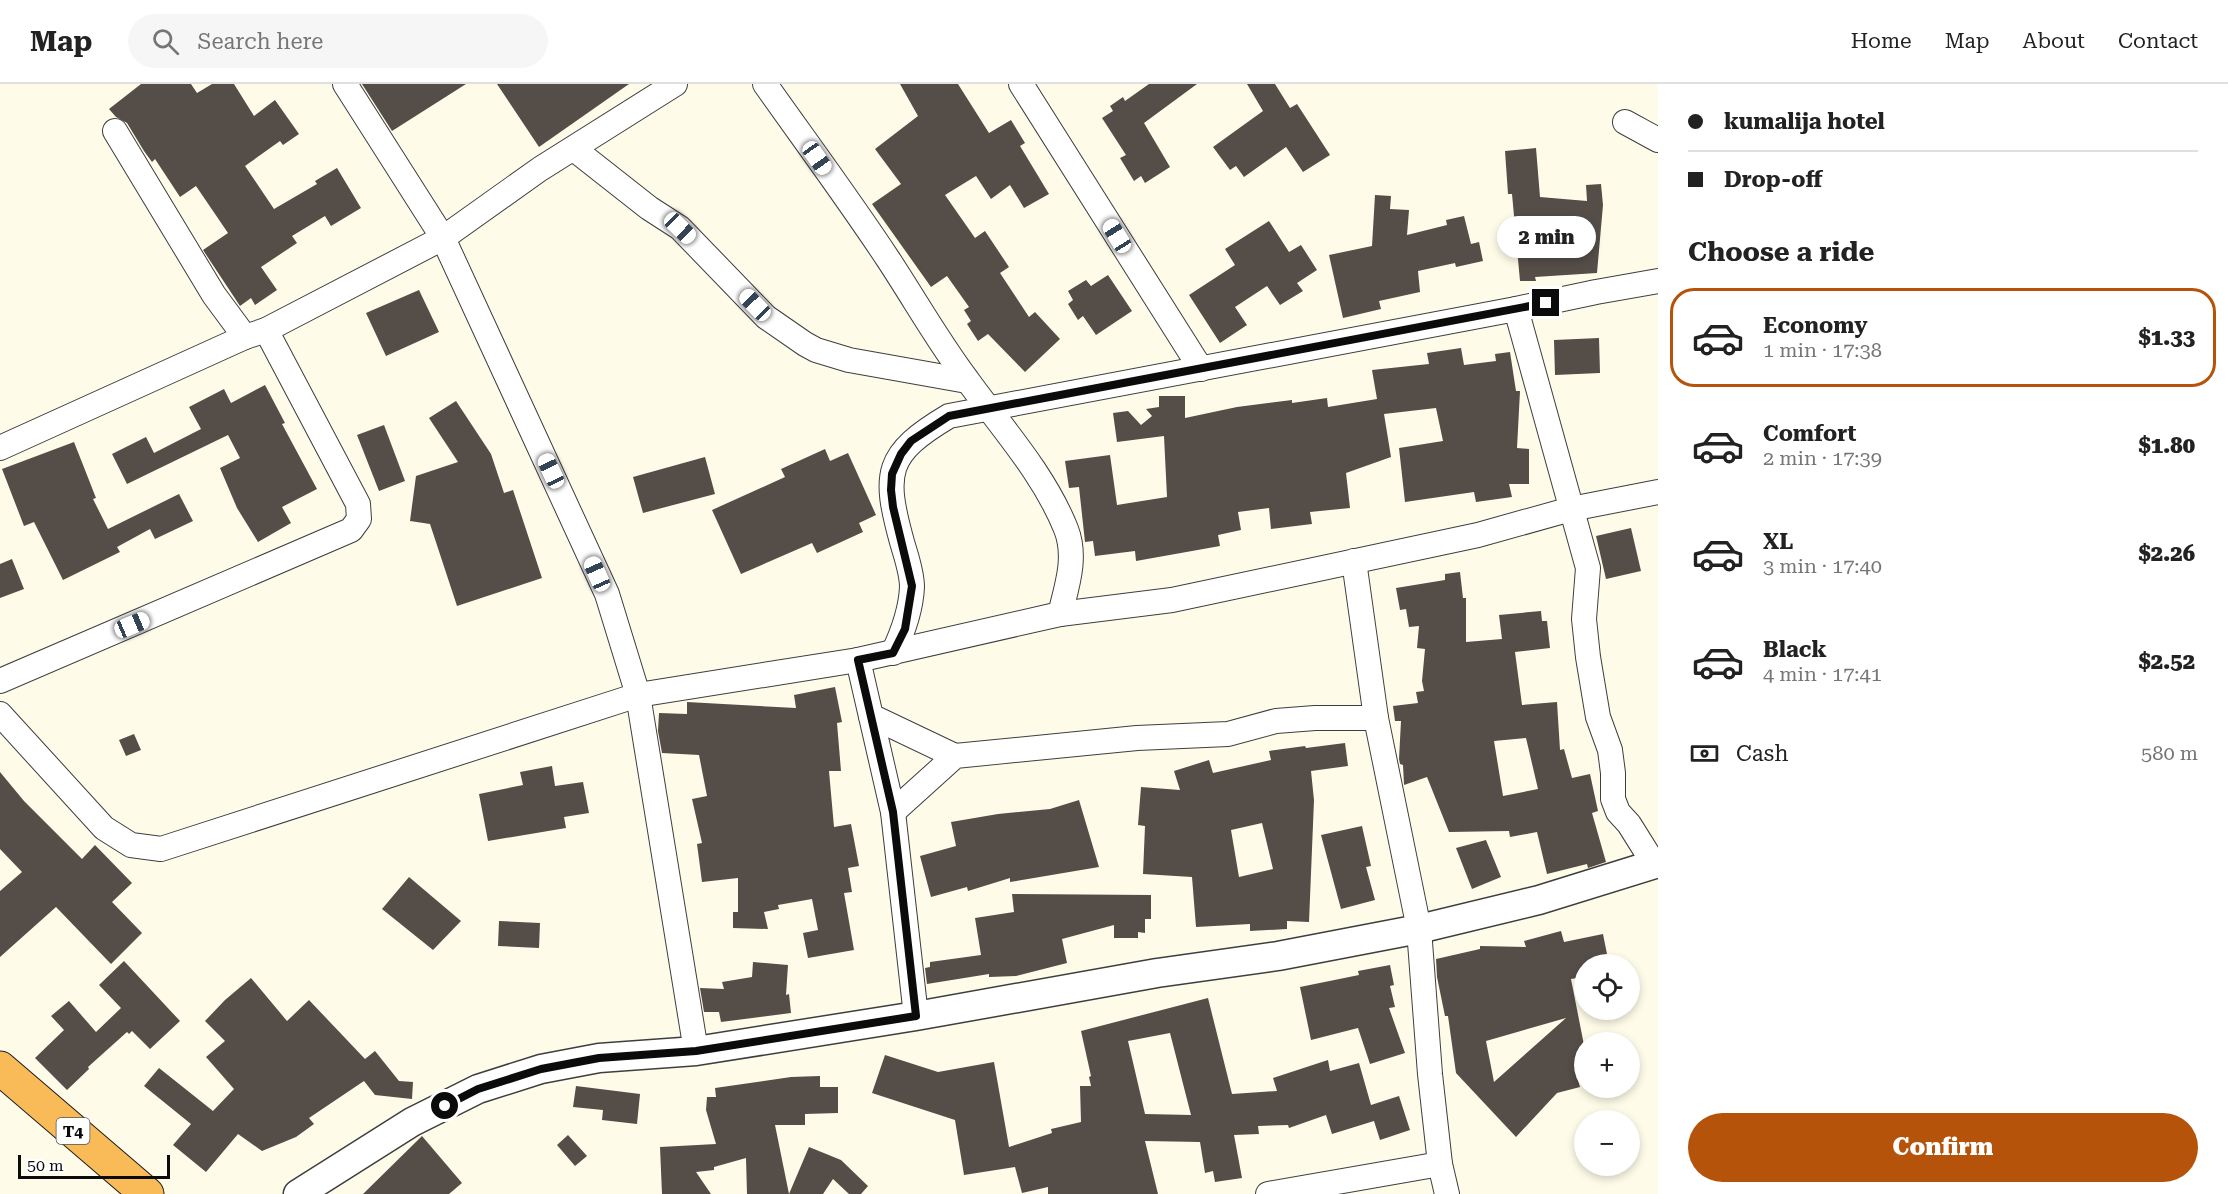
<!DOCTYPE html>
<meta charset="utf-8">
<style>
body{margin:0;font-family:"Roboto Serif",serif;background:#f6f6f6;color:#222;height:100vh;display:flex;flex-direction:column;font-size:22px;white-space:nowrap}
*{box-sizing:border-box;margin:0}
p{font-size:20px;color:#767676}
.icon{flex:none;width:33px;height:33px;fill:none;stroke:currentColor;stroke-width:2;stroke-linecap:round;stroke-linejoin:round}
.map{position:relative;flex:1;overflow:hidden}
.drawer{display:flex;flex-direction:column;background:#fff;width:570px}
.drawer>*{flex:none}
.top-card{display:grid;align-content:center;height:132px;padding:0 30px;background:#fff}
.buttons{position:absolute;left:1574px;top:870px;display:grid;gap:12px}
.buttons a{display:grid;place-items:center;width:66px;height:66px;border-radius:50%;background:#fff;box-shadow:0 3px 9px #0003;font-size:30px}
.scale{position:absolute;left:18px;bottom:15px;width:152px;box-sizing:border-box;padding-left:6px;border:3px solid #0b0b0b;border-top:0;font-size:16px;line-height:21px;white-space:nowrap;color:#0b0b0b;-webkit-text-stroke:4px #fff;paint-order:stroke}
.end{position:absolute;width:27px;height:27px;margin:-14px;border:8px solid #0b0b0b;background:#fff;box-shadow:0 0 0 3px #fff}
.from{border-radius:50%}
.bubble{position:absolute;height:42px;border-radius:21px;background:#fff;box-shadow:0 3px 9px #0003;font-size:20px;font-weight:800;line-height:42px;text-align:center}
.car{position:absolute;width:18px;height:36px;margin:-18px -9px;border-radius:8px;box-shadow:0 0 4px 2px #0007;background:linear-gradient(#fff 24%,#345 0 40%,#fff 0 76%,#345 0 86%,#fff 0)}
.top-card b{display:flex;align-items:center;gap:21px;height:57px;font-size:22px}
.top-card b+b{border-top:2px solid #e0e0e0}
.top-card i{width:15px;height:15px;background:#222}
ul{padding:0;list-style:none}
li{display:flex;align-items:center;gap:18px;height:99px;margin:0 12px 9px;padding:0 18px;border:3px solid transparent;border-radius:24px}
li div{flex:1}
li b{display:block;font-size:22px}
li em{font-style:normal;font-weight:800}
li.current{border-color:#b45309}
li>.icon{width:54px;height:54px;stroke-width:1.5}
h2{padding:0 30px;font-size:27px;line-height:72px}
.pay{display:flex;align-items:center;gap:15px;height:66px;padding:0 30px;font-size:22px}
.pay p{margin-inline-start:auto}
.action{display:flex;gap:12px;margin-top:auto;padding:12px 30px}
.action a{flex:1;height:69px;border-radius:36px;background:#b45309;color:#fff;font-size:24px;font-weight:800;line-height:69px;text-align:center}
header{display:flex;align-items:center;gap:36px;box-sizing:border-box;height:84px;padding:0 30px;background:#fff;border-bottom:2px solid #e0e0e0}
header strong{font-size:28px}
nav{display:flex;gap:33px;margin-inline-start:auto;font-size:21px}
.search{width:420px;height:54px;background:#f6f6f6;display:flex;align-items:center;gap:15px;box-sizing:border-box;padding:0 21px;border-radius:33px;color:#767676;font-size:22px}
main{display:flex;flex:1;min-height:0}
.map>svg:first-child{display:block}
.building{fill:#544d48;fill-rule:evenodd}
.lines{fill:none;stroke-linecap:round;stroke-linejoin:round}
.minor-casing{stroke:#3e3e3e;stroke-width:26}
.tertiary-casing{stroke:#3e3e3e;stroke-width:31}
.trunk-casing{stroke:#1c1c1c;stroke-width:35}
.minor{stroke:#fff;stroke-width:24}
.tertiary{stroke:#fff;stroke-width:28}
.trunk{stroke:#f8bb57;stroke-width:33}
.route{stroke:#0b0b0b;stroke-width:8}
.labels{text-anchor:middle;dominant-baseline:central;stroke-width:6;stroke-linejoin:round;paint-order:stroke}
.shield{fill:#fff;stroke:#545454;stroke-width:1.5}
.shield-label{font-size:16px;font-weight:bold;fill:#0b0b0b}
</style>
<header>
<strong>Map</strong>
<div class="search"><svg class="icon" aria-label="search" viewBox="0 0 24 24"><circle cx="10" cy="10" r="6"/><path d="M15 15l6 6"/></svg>Search here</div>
<nav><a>Home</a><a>Map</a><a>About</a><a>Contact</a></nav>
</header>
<main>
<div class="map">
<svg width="1658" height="1110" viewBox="0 0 1658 1110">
<rect width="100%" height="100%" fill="#fffbe9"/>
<g class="building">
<path d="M 141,0 L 191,0 L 197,9 L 212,0 L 234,0 L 254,32 L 275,16 L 299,50 L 283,61 L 280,57 L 245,82 L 274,125 L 317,100 L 315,97 L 337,84 L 361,124 L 331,142 L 325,132 L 292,152 L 297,159 L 261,183 L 277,206 L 255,221 L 251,214 L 240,222 L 203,166 L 228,149 L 196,102 L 180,113 L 155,75 L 152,78 L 144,67 L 127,39 L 116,33 L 109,25 Z"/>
<path d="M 362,0 L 466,0 L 392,47 Z"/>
<path d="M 497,0 L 629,0 L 539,63 Z"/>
<path d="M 900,0 L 958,0 L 989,49 L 1011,36 L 1025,59 L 1020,62 L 1049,110 L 1024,124 L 1010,101 L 991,115 L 976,92 L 945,111 L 975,154 L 985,147 L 1009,183 L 1000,189 L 1029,233 L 1035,228 L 1060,255 L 1025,288 L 988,250 L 978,257 L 967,240 L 971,237 L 964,226 L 969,223 L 947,192 L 931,203 L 872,120 L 901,100 L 875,65 L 918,32 Z"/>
<path d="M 1149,0 L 1197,0 L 1144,39 L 1170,83 L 1145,99 L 1141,92 L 1134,97 L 1120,74 L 1126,71 L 1102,34 L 1113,27 L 1110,22 L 1123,13 L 1125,17 Z"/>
<path d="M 1247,0 L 1275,0 L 1290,24 L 1297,20 L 1330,71 L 1303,88 L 1286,63 L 1244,93 L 1236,82 L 1230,86 L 1213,63 L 1263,27 Z"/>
<path d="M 1536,64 L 1540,113 L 1587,117 L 1586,101 L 1601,100 L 1603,121 L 1597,189 L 1535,193 L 1536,197 L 1520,197 L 1512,110 L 1508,110 L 1505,67 Z"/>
<path d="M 1375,111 L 1391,112 L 1390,125 L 1409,126 L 1407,151 L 1447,141 L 1446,136 L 1464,132 L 1471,160 L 1479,158 L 1483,177 L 1456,183 L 1455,179 L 1418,187 L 1420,208 L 1379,217 L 1381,225 L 1343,234 L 1329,171 L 1372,162 Z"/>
<path d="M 1269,137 L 1289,168 L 1301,161 L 1317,186 L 1297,199 L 1303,207 L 1280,221 L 1267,202 L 1235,223 L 1247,241 L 1220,259 L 1189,211 L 1235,181 L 1225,165 Z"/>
<path d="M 1108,191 L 1132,227 L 1096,251 L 1083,232 L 1078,236 L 1068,220 L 1073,216 L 1068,207 L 1086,196 L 1091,202 Z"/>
<path d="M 419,206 L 439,248 L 386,272 L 366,229 Z"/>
<path d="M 1599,254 L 1600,289 L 1555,291 L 1554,256 Z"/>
<path d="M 1461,264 L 1464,281 L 1496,277 L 1495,270 L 1510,268 L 1516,307 L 1520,307 L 1517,364 L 1529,365 L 1529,400 L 1509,400 L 1512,413 L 1476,418 L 1474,408 L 1405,418 L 1399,364 L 1443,357 L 1436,324 L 1384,330 L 1391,373 L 1346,389 L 1350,424 L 1310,428 L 1312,440 L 1271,445 L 1269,424 L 1238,428 L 1241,446 L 1218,451 L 1220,462 L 1136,477 L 1135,467 L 1095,472 L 1093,457 L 1085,458 L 1079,403 L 1069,404 L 1065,377 L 1110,371 L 1117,421 L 1167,413 L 1164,352 L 1117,358 L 1113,329 L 1128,327 L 1141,341 L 1152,332 L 1146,325 L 1159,323 L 1159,312 L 1185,312 L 1185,334 L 1237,323 L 1292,316 L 1292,319 L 1327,314 L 1328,323 L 1377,315 L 1372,286 L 1429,280 L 1427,269 Z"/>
<path d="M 265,301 L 285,339 L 282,340 L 317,405 L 282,423 L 291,439 L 258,458 L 237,424 L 220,384 L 240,374 L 228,351 L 127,400 L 112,370 L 146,353 L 154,369 L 201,345 L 189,323 L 224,305 L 231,319 Z"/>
<path d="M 456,317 L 491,370 L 504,409 L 513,406 L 542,494 L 457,522 L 430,440 L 410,437 L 416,392 L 458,378 L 429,334 Z"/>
<path d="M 384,341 L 405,397 L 379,407 L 357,351 Z"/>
<path d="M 74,358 L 96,414 L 93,415 L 108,445 L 179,410 L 193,437 L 155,455 L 150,445 L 117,463 L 120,468 L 63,496 L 34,438 L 24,442 L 2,385 Z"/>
<path d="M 825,365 L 830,377 L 848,369 L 876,431 L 859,439 L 863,448 L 817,469 L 812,459 L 741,490 L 712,426 L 785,393 L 781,385 Z"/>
<path d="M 705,373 L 715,410 L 643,429 L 633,393 Z"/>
<path d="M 1631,444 L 1641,487 L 1606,495 L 1596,452 Z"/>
<path d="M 12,475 L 24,505 L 0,514 L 0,480 Z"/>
<path d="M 1460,488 L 1463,514 L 1466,514 L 1466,558 L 1502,555 L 1499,531 L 1541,527 L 1542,537 L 1547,537 L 1550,564 L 1515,568 L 1522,621 L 1557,618 L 1560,666 L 1564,665 L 1572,694 L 1590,690 L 1598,727 L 1592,729 L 1606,778 L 1588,784 L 1587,780 L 1547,790 L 1537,748 L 1510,753 L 1509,747 L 1449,748 L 1427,693 L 1404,701 L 1403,681 L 1400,680 L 1399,675 L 1401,637 L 1395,637 L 1393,622 L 1418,619 L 1416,608 L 1424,607 L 1422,597 L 1425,565 L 1417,564 L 1419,542 L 1409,543 L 1406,525 L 1400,526 L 1396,504 L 1445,496 L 1445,490 ZM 1526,654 L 1538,705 L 1503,712 L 1494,657 Z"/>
<path d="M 835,603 L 842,638 L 837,639 L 841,687 L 829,687 L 834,743 L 851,740 L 859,782 L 848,784 L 852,808 L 844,809 L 854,866 L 808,874 L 803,849 L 818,846 L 812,815 L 778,821 L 779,825 L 764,828 L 768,845 L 733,844 L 733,828 L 738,828 L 738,794 L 702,798 L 697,760 L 702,759 L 692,715 L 707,712 L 699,671 L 662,669 L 658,647 L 659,629 L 687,630 L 687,618 L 796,624 L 794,611 Z"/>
<path d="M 134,650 L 141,666 L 126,672 L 119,656 Z"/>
<path d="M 1345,659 L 1348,682 L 1311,687 L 1314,716 L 1309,838 L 1287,837 L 1287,845 L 1250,847 L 1250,840 L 1196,843 L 1192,793 L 1143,790 L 1145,742 L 1138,741 L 1141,703 L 1180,706 L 1174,687 L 1209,676 L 1213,689 L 1271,676 L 1269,667 L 1305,662 L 1306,664 ZM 1262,739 L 1273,785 L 1239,793 L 1231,746 Z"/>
<path d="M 552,682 L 555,702 L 583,698 L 589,729 L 564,733 L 566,744 L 488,757 L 479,710 L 523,701 L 520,688 Z"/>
<path d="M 0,688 L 24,717 L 82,775 L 95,761 L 132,799 L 112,818 L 142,849 L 111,880 L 56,823 L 0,873 L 0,807 L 22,788 L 0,765 Z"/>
<path d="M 1079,716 L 1099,783 L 1010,798 L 1010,794 L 968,807 L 967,803 L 931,813 L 920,772 L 956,762 L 951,738 L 998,730 L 1050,725 Z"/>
<path d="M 1362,742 L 1371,782 L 1366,783 L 1375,816 L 1341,825 L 1321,751 Z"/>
<path d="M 1486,756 L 1501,793 L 1472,805 L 1456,764 Z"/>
<path d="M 409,793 L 461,837 L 433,866 L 382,825 Z"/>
<path d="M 1012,810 L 1151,811 L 1151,835 L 1145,835 L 1145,849 L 1138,848 L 1138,854 L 1114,854 L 1114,841 L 1062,855 L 1067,879 L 1016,892 L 989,893 L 989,890 L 927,900 L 925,884 L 930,883 L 930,878 L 981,871 L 975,834 L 1014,828 Z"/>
<path d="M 499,837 L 540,839 L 539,864 L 498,862 Z"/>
<path d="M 1561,847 L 1564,858 L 1603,850 L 1609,880 L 1584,880 L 1584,893 L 1571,895 L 1584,961 L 1584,987 L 1576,989 L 1580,1003 L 1557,1009 L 1516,1053 L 1456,989 L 1448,932 L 1445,932 L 1437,893 L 1436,875 L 1480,865 L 1480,862 L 1526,863 L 1524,857 ZM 1566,934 L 1494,998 L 1486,957 Z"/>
<path d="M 124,877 L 180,937 L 150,965 L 132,947 L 129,950 L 127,948 L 88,983 L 89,985 L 67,1006 L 35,974 L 64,946 L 51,932 L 69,917 L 96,948 L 121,924 L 99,901 Z"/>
<path d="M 753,878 L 788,881 L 786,911 L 789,910 L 791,929 L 721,938 L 719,928 L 704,928 L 700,904 L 724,905 L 722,898 L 752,893 Z"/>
<path d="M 1390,881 L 1394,901 L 1390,902 L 1395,923 L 1389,924 L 1405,969 L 1370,980 L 1358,944 L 1311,956 L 1300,903 L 1359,891 L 1358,887 Z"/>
<path d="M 251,894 L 287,937 L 309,916 L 365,975 L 375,967 L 399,997 L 413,998 L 412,1015 L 375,1011 L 364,997 L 309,1034 L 314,1040 L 296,1053 L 262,1067 L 238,1050 L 206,1088 L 173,1061 L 191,1040 L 144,1002 L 159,984 L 213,1027 L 234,1005 L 206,973 L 225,957 L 205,937 L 225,916 Z"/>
<path d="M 1208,914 L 1232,1010 L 1277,1007 L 1273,994 L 1328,976 L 1330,987 L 1359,979 L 1371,1021 L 1399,1012 L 1410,1046 L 1380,1056 L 1374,1037 L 1332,1050 L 1326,1031 L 1289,1044 L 1288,1041 L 1258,1042 L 1259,1050 L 1234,1051 L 1242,1094 L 1215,1098 L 1213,1087 L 1205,1089 L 1200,1058 L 1145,1057 L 1158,1110 L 1048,1110 L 1048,1103 L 1022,1109 L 1015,1083 L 964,1091 L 955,1036 L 872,1009 L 885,971 L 938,988 L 994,978 L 1009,1063 L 1052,1049 L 1051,1045 L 1081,1038 L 1080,1002 L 1091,1002 L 1089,993 L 1091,992 L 1081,947 ZM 1170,949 L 1191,1031 L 1145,1030 L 1128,957 Z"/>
<path d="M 820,992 L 820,1003 L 838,1003 L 838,1029 L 805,1030 L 805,1041 L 775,1041 L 789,1110 L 747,1110 L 746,1074 L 714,1083 L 714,1086 L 696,1088 L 711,1110 L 662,1110 L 660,1063 L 716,1060 L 706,1026 L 707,1013 L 716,1013 L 715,1004 L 791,993 Z"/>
<path d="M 576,1002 L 640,1010 L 637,1040 L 602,1036 L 603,1026 L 573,1023 Z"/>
<path d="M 568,1051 L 587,1072 L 575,1082 L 557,1061 Z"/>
<path d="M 422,1052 L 462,1099 L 449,1110 L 363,1110 Z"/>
<path d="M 809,1063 L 841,1076 L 868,1102 L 861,1110 L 849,1110 L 833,1095 L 823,1110 L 789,1110 Z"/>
</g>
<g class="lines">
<g class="minor-casing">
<g id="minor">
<path d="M 345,0 L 443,154 L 607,510 L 638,611 L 696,967"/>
<path d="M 765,0 C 806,58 849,116 888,175 C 915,216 939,259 968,297 C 1002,344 1044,390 1066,445 C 1077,473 1067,502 1060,530"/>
<path d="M 1021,0 L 1201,285"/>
<path d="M 1625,38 L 1658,56"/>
<path d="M 115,47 L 214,211 L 245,253"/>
<path d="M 574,65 L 649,124 L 680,144 L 766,233 L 805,260 L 816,266 L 849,276 L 967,297"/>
<path d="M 1516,225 L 1596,208 L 1658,197"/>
<path d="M 0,364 L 245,253 L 266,246 L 443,154 L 540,85 L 675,0"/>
<path d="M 1354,477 L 1376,634 L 1419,845 L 1430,990 L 1440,1080 L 1447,1110"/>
<path d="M 893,569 C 903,548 911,526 912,503 C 912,488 906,472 902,458 C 883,389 885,370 949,332 L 1516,225 L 1588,484 L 1584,535 L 1588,573 L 1598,633 L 1610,666 L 1613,689 L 1613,715 L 1618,728 L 1629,740 L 1654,780"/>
<path d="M 858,576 L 893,728 L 916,932"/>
<path d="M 0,597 L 351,446 L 359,435 L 358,420 L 266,246"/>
<path d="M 0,630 L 104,744 L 131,761 L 161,765 L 638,611 L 858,576 L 1060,530 L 1172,516 L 1478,451 L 1571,425 L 1658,408"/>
<path d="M 871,632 L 955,672"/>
<path d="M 893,728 L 955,672 L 1137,654 L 1228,650 L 1276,637 L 1315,634 L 1376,634"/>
<path d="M 1268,1110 L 1440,1080"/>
</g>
</g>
<g class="tertiary-casing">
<path id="tertiary" d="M 298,1110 L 412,1038 L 478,1005 L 541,985 L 599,974 L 696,967 L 916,932 L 1157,889 L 1278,872 L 1419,845 L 1539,816 L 1658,779"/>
</g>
<g class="trunk-casing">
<path id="trunk" d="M 0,984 L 147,1110"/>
</g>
<use href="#minor" class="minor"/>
<use href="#tertiary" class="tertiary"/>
<use href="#trunk" class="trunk"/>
</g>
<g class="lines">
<path class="route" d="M 445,1022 L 478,1005 L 541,985 L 599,974 L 696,967 L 916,932 L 893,728 L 858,576 L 893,569 L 905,545 L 912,502 L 893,423 L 891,406 L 892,390 L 901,370 L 911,357 L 949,332 L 1546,219"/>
</g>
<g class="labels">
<rect class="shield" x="56.5" y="1034" width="33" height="26" rx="4.5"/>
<g class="shield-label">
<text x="73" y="1047">T4</text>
</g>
</g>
</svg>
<div class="buttons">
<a><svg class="icon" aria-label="locate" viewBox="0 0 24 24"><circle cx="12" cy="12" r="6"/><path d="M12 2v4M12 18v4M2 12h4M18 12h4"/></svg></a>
<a>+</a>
<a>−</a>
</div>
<div class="scale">50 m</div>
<i class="end from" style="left:445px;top:1022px"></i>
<i class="end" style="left:1546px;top:219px"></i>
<div class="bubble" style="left:1497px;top:132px;width:99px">2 min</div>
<i class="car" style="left:817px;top:74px;rotate:145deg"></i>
<i class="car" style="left:680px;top:144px;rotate:134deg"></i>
<i class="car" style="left:1117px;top:152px;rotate:328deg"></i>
<i class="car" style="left:755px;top:221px;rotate:316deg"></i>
<i class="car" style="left:551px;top:387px;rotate:335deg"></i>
<i class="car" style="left:597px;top:490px;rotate:336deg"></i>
<i class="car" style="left:132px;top:541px;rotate:67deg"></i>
</div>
<section class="drawer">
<div class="top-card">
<b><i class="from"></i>kumalija hotel</b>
<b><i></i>Drop-off</b>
</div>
<h2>Choose a ride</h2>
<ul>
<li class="current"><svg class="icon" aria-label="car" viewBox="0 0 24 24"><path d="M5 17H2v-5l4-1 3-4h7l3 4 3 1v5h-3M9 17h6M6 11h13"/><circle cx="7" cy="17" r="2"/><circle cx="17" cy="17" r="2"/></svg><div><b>Economy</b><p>1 min · 17:38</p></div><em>$1.33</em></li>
<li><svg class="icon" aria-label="car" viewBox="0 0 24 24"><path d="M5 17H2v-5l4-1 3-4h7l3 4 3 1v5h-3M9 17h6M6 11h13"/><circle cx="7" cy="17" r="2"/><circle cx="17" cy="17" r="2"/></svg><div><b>Comfort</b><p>2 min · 17:39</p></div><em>$1.80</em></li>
<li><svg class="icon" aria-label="car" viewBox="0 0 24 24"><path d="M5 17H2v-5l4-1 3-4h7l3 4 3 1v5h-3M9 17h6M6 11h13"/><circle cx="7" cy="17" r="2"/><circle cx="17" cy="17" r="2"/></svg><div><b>XL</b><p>3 min · 17:40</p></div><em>$2.26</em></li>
<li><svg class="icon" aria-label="car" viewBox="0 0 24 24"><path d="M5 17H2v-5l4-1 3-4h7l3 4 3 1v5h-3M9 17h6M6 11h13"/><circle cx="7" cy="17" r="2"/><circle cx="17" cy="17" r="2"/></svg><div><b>Black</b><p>4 min · 17:41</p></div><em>$2.52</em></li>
</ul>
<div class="pay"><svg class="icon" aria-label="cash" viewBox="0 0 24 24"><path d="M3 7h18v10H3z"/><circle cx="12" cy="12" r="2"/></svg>Cash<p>580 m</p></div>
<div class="action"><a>Confirm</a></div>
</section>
</main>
